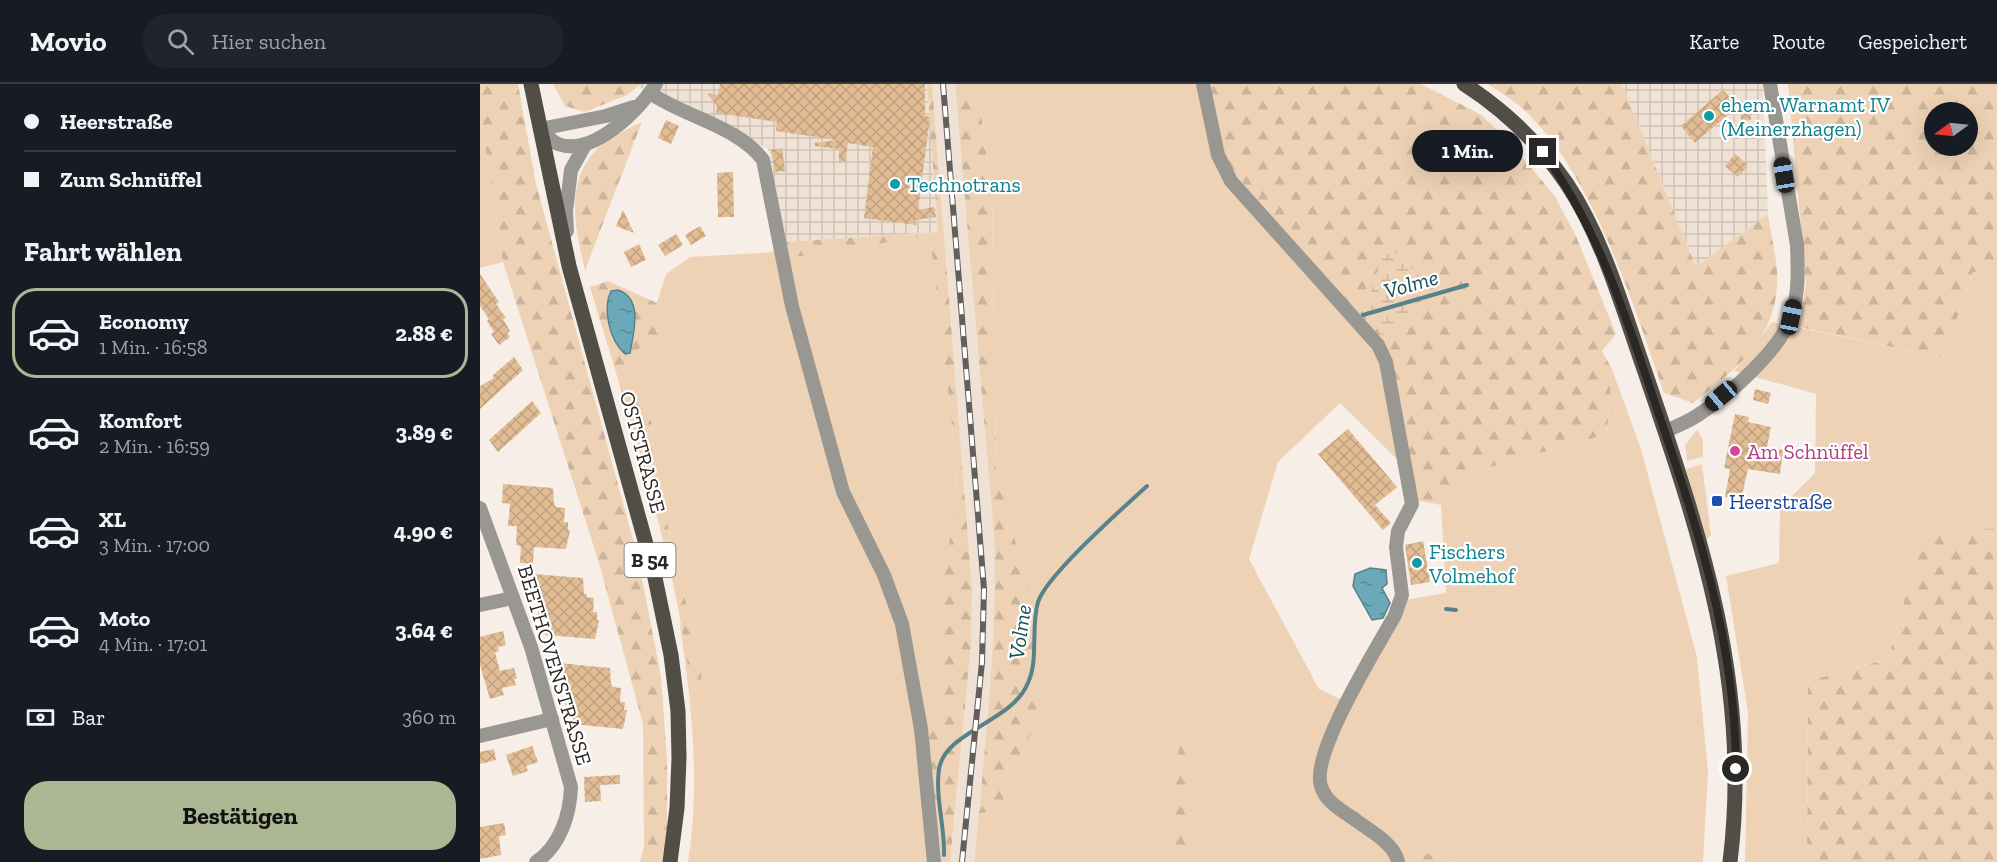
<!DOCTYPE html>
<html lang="de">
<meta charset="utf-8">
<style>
body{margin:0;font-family:"Zilla Slab",serif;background:#20242c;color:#f1f3f6;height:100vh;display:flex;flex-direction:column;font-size:22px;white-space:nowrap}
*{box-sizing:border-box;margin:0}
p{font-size:20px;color:#9ea1a6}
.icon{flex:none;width:33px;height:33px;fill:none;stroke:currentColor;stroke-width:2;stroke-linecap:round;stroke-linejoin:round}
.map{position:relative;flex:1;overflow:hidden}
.side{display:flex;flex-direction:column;background:#171b24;width:480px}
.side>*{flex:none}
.top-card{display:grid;align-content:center;height:132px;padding:0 24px;background:#171b24}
.needle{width:39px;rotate:255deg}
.controls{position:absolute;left:1444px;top:18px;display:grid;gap:12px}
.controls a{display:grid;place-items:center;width:54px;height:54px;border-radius:50%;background:#171b24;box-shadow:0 6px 24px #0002;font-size:30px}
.end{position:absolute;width:27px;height:27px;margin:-14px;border:8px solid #2a2724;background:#fff;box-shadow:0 0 0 3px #fff}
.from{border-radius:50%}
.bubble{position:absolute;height:42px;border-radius:21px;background:#171b24;box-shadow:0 6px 24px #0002;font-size:20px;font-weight:700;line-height:42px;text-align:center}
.car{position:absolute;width:18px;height:36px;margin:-18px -9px;border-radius:8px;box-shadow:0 0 4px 2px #0007;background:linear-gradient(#222 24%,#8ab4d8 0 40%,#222 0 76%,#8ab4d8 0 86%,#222 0)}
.top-card b{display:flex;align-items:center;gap:21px;height:57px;font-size:22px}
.top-card b+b{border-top:2px solid #363941}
.top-card i{width:15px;height:15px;background:#f1f3f6}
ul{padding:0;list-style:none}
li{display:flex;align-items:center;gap:18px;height:90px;margin:0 12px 9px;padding:0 12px;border:3px solid transparent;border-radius:24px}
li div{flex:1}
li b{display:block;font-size:22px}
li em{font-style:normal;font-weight:700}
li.active{border-color:#adb692}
li>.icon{width:54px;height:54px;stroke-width:1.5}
h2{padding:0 24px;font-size:27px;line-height:72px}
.pay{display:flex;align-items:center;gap:15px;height:66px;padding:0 24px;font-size:22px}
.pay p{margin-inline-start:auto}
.cta{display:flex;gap:12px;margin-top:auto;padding:12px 24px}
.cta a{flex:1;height:69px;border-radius:24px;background:#adb692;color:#111;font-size:24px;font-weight:700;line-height:69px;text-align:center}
header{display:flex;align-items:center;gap:36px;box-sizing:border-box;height:84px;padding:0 30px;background:#171b24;border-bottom:2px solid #363941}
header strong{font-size:28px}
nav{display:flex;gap:33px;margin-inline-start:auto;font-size:21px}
.search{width:420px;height:54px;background:#20242c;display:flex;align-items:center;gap:15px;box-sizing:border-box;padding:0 21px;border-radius:24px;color:#9ea1a6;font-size:22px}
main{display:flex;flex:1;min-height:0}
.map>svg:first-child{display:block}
.industrial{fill:url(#industrial-grid)}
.built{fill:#efe2d4}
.grass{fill:#eed2b5}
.forest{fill:url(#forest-firs);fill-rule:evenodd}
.wetland{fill:url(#wetland-marsh)}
.water{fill:url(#water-ripples);stroke:#57828b;stroke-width:1.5}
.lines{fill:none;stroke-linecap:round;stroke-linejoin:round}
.stream{stroke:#57828b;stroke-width:4}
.building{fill:url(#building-cross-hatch)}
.street{stroke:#989792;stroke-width:14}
.primary{stroke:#504e47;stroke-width:15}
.rail-casing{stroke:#625e5a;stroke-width:6}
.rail{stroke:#fff;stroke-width:4;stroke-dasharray:11;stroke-linecap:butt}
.route{stroke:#2a2724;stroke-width:8}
.culture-dot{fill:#0f9aa8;stroke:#fff;stroke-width:2}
.hotel-dot{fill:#d1479c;stroke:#fff;stroke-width:2}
.transit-dot{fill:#1a4fb4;stroke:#fff;stroke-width:2}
.labels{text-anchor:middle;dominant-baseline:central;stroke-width:4.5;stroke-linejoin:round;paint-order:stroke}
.shield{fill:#fff;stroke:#6a6866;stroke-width:1.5}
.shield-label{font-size:20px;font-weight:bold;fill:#2a2724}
.culture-label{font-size:21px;fill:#0d838f;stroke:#fff;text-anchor:start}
.hotel-label{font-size:21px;fill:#b23c85;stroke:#fff;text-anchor:start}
.street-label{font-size:21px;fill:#2a2724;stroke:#fff}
.transit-label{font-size:21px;fill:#164399;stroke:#fff;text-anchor:start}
.water-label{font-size:22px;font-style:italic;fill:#114954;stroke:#fff}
</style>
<header>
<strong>Movio</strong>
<div class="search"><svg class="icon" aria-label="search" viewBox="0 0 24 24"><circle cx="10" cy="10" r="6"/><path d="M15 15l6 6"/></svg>Hier suchen</div>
<nav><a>Karte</a><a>Route</a><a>Gespeichert</a></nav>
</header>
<main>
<section class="side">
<div class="top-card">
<b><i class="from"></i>Heerstraße</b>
<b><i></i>Zum Schnüffel</b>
</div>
<h2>Fahrt wählen</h2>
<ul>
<li class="active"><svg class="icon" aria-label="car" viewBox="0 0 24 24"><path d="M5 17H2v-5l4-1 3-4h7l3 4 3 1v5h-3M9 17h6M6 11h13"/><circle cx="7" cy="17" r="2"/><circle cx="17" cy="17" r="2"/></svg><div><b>Economy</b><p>1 Min. · 16:58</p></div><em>2.88 €</em></li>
<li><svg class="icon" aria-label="car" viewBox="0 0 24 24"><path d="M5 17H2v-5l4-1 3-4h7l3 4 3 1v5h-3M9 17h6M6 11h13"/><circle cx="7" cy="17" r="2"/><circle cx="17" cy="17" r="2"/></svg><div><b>Komfort</b><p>2 Min. · 16:59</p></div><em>3.89 €</em></li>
<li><svg class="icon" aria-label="car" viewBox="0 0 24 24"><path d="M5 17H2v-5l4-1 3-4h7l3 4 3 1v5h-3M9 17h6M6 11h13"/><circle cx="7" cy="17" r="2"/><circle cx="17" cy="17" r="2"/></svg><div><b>XL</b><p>3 Min. · 17:00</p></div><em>4.90 €</em></li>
<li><svg class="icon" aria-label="car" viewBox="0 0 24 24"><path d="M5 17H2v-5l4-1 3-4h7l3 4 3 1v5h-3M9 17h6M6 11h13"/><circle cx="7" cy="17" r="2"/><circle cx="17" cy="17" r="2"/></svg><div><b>Moto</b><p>4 Min. · 17:01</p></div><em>3.64 €</em></li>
</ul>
<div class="pay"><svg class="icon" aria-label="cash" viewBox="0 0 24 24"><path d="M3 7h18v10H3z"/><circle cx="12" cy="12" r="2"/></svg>Bar<p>360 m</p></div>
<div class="cta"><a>Bestätigen</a></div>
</section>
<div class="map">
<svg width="1517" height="778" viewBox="0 0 1517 778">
<defs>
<pattern id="industrial-grid" width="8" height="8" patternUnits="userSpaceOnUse" patternTransform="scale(1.5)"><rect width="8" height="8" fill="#efe2d4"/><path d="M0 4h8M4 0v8" fill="none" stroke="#cdc2b6"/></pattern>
<pattern id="forest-firs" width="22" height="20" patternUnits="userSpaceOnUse" patternTransform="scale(1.5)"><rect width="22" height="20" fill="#eed2b5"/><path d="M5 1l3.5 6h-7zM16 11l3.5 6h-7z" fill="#ccb49c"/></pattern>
<pattern id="wetland-marsh" width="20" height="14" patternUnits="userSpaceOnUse" patternTransform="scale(1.5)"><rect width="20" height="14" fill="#eed2b5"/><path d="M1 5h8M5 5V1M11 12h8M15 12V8" fill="none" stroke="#ccb49c"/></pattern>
<pattern id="water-ripples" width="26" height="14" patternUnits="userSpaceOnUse" patternTransform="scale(1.5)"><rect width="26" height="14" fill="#6aa9b7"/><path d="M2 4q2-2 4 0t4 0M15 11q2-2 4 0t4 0" fill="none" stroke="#578a95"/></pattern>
<pattern id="building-cross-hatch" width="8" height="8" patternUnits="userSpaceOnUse" patternTransform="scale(1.5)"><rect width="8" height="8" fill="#e1bc94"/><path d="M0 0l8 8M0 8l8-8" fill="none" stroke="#c1a27f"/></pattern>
</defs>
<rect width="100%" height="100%" fill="#f7efe7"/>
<g class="industrial">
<path d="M 153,0 L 447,0 L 458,148 L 303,158 L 288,65 Z"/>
<path d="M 1142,0 L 1283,0 L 1288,130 L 1216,183 Z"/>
</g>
<path class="built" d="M 452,0 L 475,0 L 514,451 L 516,514 L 514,570 L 494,778 L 470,778 L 491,560 L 492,504 Z"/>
<g class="grass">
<path d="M 497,0 L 717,0 L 738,77 L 891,261 L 912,304 L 928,386 L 860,319 L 798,378 L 769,475 L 839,605 L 864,617 L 918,517 L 966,509 L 961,421 L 997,387 L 1127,350 L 1132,285 L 1161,365 L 1217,573 L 1228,688 L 1223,778 L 974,778 L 973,773 L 923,767 L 924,778 L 494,778 L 499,729 L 512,728 L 549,617 L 555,572 L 516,386 L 512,112 Z"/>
<path d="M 0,27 L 23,178 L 0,184 Z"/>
<path d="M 439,153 L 446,155 L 451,161 L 477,385 L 468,614 L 483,618 L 482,630 C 464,627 455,629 446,646 L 431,558 L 366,400 L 306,172 L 328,172 Z"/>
<path d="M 295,168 L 357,407 C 374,449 403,488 414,532 C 435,612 441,696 450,778 L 208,778 C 221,698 211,615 199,535 L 208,570 L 214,629 L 222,596 L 218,569 L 172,374 C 172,343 178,334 152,314 C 149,290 152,274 165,255 L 178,252 L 172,234 L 186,190 L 210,173 Z"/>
<path d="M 1493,188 L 1517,190 L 1517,444 L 1443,449 L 1408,575 L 1328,597 L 1327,778 L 1265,778 L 1268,629 L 1246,492 L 1299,479 L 1300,424 L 1335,389 L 1336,310 L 1254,287 L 1292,238 L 1463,274 Z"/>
<path d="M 1217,346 L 1223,356 L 1223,373 L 1207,377 L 1205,361 Z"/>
<path d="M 1222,380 L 1231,451 L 1226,456 L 1206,385 Z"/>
</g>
<g class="forest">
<path d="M 0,0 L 38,0 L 56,100 L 157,470 L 181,592 L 187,676 L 187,751 L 182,778 L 160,778 L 164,762 L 163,640 L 119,479 L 23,178 L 0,27 Z"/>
<path d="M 73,0 L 161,0 L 147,11 L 105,28 L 85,22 Z"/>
<path d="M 447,0 L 452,0 L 492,504 L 491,560 L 470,778 L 459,778 L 446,646 C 455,629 464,627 482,630 L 483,618 C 475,616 464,615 461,606 C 458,598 459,586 459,578 C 454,512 476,450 477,385 L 451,161 L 446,155 L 439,153 L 328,172 L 306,172 L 303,158 L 458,148 Z"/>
<path d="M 475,0 L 497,0 L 512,112 L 516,386 L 548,504 L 555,572 L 549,617 L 558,622 L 559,630 L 521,720 L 512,728 L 499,729 C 507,636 518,545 514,451 Z"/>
<path d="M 726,0 L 941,0 L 1000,30 L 1028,56 L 1074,111 L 1096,152 L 1136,250 L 1122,267 L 1132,285 L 1127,350 L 997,387 L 961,421 L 934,416 L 912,303 L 873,226 L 754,89 L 740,64 Z"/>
<path d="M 1008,0 L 1142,0 L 1216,183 L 1288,130 C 1291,153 1299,180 1297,203 C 1294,257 1252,288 1213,319 L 1184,309 C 1153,220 1113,89 1042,24 C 1032,15 1019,8 1008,0 Z"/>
<path d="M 1308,0 L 1517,0 L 1517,190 L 1493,188 L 1463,274 L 1319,243 L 1326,200 ZM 1455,28 L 1488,28 L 1488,62 L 1455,62 Z"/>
<path d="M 162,38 L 105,186 C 96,147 84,101 115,67 C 126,54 147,46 162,38 Z"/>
<path d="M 128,197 L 177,219 L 172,234 L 180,246 L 178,252 L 165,255 C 152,274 149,290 152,314 C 178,334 172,343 172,374 L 218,569 L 222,596 L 214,631 C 200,486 152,343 110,203 Z"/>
<path d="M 1517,444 L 1517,778 L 1327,778 L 1328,597 L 1408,575 L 1443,449 Z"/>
<path d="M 705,654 L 706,778 L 694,778 C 693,757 690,665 705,654 Z"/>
<path d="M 923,767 L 973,773 L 974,778 L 924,778 Z"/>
</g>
<path class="wetland" d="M 905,160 L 948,198 L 934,236 L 901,250 L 885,229 Z"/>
<g class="water">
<path d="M 138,206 C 163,214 154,248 150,269 L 145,270 C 130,257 122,225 131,207 Z"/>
<path d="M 890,484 L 906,486 L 907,500 L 902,504 L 910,519 L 903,534 L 892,536 L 873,502 L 875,490 Z"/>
</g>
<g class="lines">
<g class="stream">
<path d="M 883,231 L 987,201"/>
<path d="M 966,525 L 976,526"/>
<path d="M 464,771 C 465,743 455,713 459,685 C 465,648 529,638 546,603 C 560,578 550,546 558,518 C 567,491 643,424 667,402"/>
</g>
</g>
<g class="building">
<path d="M 240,0 L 445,0 L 445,32 L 450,33 L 438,126 L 454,123 L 456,133 L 436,136 L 436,141 L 384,134 L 393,63 L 368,59 L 365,78 L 359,78 L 359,65 L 335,62 L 335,59 L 357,56 L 296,47 L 297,38 L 236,29 L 237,22 L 227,9 L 238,11 Z"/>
<path d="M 1243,6 L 1258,22 L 1215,59 L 1201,42 Z"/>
<path d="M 1270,21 L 1271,36 L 1261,37 L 1260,22 Z"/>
<path d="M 186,36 L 199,42 L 191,60 L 178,54 Z"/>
<path d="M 302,64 L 305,87 L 295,88 L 291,66 Z"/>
<path d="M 1255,70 L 1268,81 L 1258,93 L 1245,82 Z"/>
<path d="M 253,88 L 254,133 L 238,133 L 237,89 Z"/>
<path d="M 143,126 L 154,149 L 136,142 Z"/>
<path d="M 220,142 L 226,152 L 211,161 L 205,151 Z"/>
<path d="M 196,150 L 203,161 L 185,172 L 178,161 Z"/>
<path d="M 159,160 L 166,176 L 151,183 L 144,168 Z"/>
<path d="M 0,190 L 19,218 L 16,220 L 26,234 L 23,235 L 30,247 L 27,249 L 30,253 L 19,261 L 11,250 L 14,248 L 7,237 L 9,235 L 0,222 Z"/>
<path d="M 34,273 L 43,286 L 0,325 L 0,302 L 14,294 L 12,292 Z"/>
<path d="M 1275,305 L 1291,309 L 1288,320 L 1273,316 Z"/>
<path d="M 52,317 L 61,329 L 18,368 L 9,356 Z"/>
<path d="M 1255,330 L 1269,333 L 1268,338 L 1291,343 L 1287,363 L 1303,366 L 1300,390 L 1268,385 L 1261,416 L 1245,413 L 1250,385 L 1244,384 Z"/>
<path d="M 868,345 L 917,403 L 895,421 L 911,439 L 903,446 L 838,370 Z"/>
<path d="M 23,400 L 73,404 L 74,420 L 76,423 L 85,424 L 84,438 L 88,438 L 88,446 L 90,446 L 86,465 L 54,463 L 53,480 L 40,479 L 41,462 L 36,461 L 37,442 L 28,442 L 30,420 L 22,419 Z"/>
<path d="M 943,457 L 950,498 L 931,501 L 925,461 Z"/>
<path d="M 52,490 L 103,494 L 104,510 L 107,510 L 106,513 L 114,514 L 113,528 L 117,528 L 117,536 L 119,536 L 115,555 L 65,551 L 67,532 L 58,532 L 60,510 L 51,509 Z"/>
<path d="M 23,547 L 26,561 L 18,563 L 19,567 L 15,568 L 20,587 L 34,584 L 37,595 L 34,595 L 36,601 L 22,604 L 24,611 L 10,615 L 0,581 L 0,553 Z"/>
<path d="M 79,579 L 130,584 L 131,600 L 133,603 L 141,604 L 140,618 L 145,618 L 144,626 L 147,626 L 143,645 L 92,640 L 94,622 L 85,621 L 87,599 L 78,598 Z"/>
<path d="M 52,662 L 58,678 L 46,682 L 48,687 L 33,692 L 26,671 Z"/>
<path d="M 14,665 L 16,676 L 0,680 L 0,668 Z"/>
<path d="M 140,691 L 140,700 L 120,701 L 121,717 L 105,718 L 104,693 Z"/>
<path d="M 24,739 L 26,751 L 19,752 L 21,771 L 0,775 L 0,743 Z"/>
</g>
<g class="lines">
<g class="street">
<path d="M 723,0 L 738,71 L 751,97 L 898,261 L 906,278 L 932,420 L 918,447 L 916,463 L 922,511 L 915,531 C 897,564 830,670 841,702 C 846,719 863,727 877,737 C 890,747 915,760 918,778"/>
<path d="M 170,9 C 205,33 259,43 283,76 L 312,222 L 363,408 L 404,491 L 422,540 L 441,645 L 454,778"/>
<path d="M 60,45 C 65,49 72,58 78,60 C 113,73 159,26 176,0"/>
<path d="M 60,45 L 126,32 L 154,23"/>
<path d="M 87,147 L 86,127 L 91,86 L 105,61"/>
<path d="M 1185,348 C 1196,342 1208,338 1218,331 C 1248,312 1302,265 1312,230 C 1319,208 1318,185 1317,161 L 1290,0"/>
<path d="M 0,424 L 51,563 L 91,703 C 90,731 80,762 56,778"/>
<path d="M 0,521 L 33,514"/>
<path d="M 0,652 L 72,635"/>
</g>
<g class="primary">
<path d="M 51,0 L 89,182 L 174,489 L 191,571 L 198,627 L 199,674 L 197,724 L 190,778"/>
<path d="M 984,0 C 1026,27 1059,59 1087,100 C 1124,156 1143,226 1165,288 C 1221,452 1272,602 1250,778"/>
</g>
<g class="rail-casing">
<path id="rail" d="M 463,0 L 504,505 L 502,578 L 482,778"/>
</g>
<use href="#rail" class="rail"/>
</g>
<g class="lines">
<path class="route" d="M 1063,68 C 1118,144 1146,232 1175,319 C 1216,438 1256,558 1256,685"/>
</g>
<g class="culture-dot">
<circle cx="1229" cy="32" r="6"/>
<circle cx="415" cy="100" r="6"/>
<circle cx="937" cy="479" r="6"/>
</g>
<circle class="hotel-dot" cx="1255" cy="367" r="6"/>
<rect class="transit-dot" x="1231" y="411" width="12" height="12" rx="3"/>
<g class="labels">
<rect class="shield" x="144.5" y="459" width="51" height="34" rx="4.5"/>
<g class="shield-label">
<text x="170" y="476">B 54</text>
</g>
<g class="culture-label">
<text x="1241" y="20">ehem. Warnamt IV<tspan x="1241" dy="24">(Meinerzhagen)</tspan></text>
<text x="427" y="100">Technotrans</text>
<text x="949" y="467">Fischers<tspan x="949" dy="24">Volmehof</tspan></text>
</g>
<g class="hotel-label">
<text x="1267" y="367">Am Schnüffel</text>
</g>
<g class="street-label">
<text transform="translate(163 368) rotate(75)">OSTSTRASSE</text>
<text transform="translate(75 581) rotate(73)">BEETHOVENSTRASSE</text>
</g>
<g class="transit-label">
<text x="1249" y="417">Heerstraße</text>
</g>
<g class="water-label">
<text transform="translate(931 200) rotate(-16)">Volme</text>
<text transform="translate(540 548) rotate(-82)">Volme</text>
</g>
</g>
</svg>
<div class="controls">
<a><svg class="needle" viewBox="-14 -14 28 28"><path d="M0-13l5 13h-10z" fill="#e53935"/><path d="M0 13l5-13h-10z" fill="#9ea1a6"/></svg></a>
</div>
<i class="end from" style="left:1256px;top:685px"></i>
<i class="end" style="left:1063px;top:68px"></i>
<div class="bubble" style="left:932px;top:46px;width:111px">1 Min.</div>
<i class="car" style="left:1304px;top:91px;rotate:351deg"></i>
<i class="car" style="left:1311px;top:233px;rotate:11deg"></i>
<i class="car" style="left:1241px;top:312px;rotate:230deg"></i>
</div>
</main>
